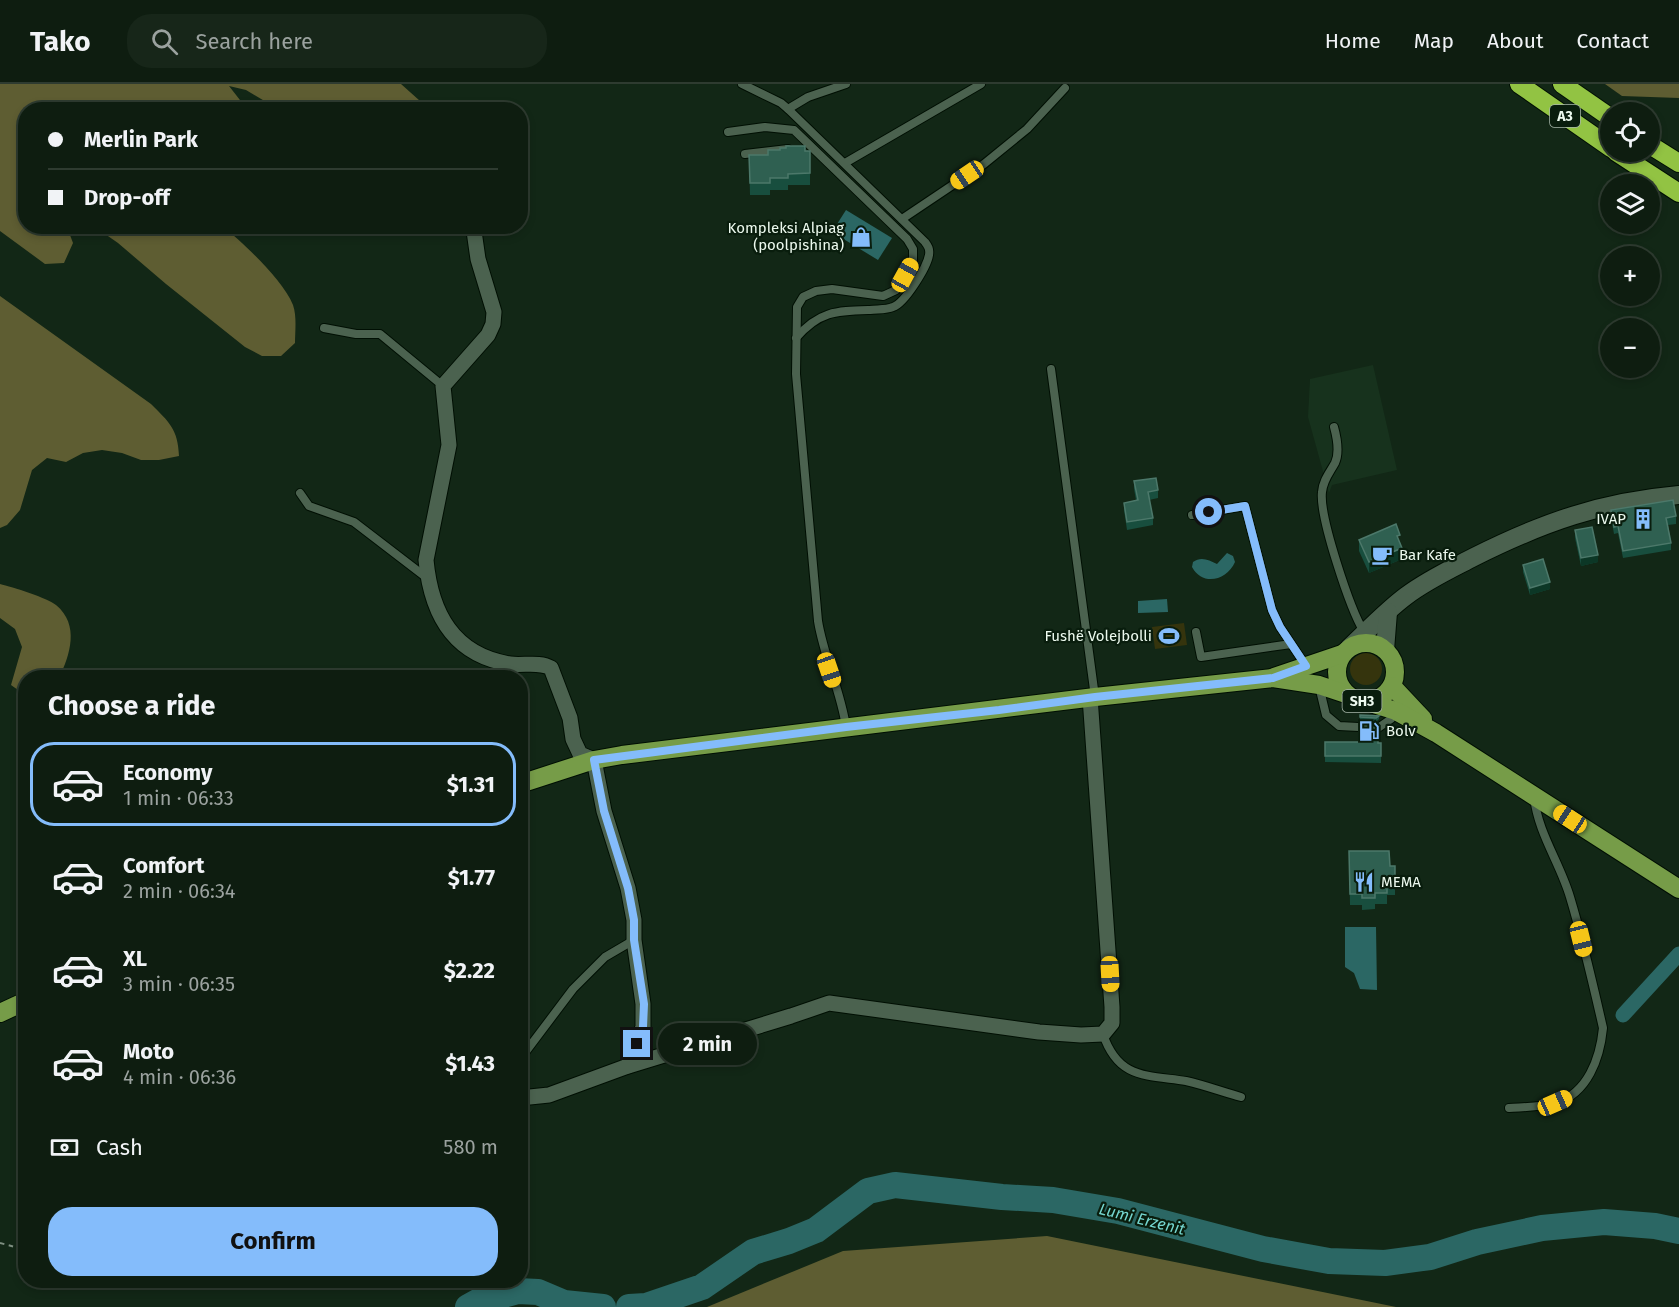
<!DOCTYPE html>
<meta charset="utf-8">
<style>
body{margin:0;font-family:"Fira Sans",sans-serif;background:#172619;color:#f1f3f6;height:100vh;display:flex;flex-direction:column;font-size:22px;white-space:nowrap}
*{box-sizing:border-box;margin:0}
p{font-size:20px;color:#9ba29f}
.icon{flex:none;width:33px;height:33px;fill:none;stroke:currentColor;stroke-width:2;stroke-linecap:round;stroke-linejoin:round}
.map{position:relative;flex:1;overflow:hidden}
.drawer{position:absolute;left:18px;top:586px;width:510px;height:618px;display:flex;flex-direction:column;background:#0e1d10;border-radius:24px;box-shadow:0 3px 9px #0003,0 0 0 2px #2e3b30}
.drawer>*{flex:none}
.hud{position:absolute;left:18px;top:18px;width:510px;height:132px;border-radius:24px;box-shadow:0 3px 9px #0003,0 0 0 2px #2e3b30;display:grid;align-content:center;height:132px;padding:0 30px;background:#0e1d10}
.fabs{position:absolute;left:1600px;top:18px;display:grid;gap:12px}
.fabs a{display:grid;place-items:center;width:60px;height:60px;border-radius:50%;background:#0e1d10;box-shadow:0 3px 9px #0003,0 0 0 2px #2e3b30;font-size:30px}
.end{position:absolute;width:27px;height:27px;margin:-14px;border:8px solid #84bcfb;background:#111;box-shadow:0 0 0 3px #111}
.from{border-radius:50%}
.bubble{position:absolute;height:42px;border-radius:21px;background:#0e1d10;box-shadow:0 3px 9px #0003,0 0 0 2px #2e3b30;font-size:20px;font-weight:700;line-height:42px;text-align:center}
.car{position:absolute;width:18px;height:36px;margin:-18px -9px;border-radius:8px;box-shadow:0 0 4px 2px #0007;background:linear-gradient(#f5c518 24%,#345 0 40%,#f5c518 0 76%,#345 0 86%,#f5c518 0)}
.hud b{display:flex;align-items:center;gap:21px;height:57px;font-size:22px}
.hud b+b{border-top:2px solid #2e3b30}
.hud i{width:15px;height:15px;background:#f1f3f6}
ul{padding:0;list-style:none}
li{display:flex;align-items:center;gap:18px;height:84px;margin:0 12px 9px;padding:0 18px;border:3px solid transparent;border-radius:24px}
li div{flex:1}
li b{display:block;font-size:22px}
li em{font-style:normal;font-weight:700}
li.on{border-color:#84bcfb}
li>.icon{width:54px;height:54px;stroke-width:1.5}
h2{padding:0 30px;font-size:27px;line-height:72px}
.pay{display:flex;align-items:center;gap:15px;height:66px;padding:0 30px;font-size:22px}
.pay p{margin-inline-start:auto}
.button{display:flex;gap:12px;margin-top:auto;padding:12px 30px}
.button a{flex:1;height:69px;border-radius:24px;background:#84bcfb;color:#111;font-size:24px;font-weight:700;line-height:69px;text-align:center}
header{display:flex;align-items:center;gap:36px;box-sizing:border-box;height:84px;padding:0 30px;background:#0e1d10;border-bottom:2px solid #2e3b30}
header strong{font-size:28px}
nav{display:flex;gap:33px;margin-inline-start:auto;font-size:21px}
.search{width:420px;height:54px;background:#172619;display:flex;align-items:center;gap:15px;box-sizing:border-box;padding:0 21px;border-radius:24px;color:#9ba29f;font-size:22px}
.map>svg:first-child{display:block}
.built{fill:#17321d}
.green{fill:#35340d}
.forest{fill:#5e5d32}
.water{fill:#2b6764}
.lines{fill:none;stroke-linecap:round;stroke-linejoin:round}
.canal{stroke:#2b6764;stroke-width:15}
.river{stroke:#2b6764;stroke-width:26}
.lane-casing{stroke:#000f03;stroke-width:10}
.street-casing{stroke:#000f03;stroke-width:17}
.secondary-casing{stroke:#000f03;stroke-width:20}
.primary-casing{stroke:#000f03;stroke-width:20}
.highway-casing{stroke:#000f03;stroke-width:20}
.path{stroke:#7e8f81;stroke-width:2;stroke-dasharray:4.5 4.5;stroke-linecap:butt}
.lane{stroke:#4b624f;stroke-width:8}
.street{stroke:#4b624f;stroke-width:15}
.secondary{stroke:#4b624f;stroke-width:18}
.primary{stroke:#769c48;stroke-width:18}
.highway{stroke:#92c343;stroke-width:18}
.wall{fill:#184e3e}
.shaded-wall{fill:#0c3726}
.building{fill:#2f6051;stroke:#4c786a;stroke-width:1.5}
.route{stroke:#84bcfb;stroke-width:8}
.labels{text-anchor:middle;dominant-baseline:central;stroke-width:4.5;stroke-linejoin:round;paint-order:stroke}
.shield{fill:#091d0d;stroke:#a8b7aa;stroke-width:1.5}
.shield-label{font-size:14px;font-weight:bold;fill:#ecf9ee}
.poi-label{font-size:15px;fill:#ecf9ee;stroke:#091d0d;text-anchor:end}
.water-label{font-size:16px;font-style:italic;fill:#75d6cf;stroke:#091d0d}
</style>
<header>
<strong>Tako</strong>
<div class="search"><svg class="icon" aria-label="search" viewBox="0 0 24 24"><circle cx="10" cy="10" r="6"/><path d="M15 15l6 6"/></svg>Search here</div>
<nav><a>Home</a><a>Map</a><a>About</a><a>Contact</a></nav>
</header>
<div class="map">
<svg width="1679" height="1223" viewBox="0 0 1679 1223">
<rect width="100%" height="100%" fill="#122716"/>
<path class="built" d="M 1373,281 L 1397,386 L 1332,401 L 1329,409 L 1308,333 L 1310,295 Z"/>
<g class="green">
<path d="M 1184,539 L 1187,561 L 1155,565 L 1152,543 Z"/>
<circle cx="1366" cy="585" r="16"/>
</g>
<g class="forest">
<path d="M 0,0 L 401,0 L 429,25 L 278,25 L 246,6 L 229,2 L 247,25 L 26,26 L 26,142 L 67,143 L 73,159 L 64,179 L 45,180 L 0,147 Z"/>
<path d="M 1605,0 L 1679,0 L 1679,14 L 1622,12 Z"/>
<path d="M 95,143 L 224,143 C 245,161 283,196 293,221 C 297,233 295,247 295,259 L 281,272 L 262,272 L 245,263 L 166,200 L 118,159 Z"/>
<path d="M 0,212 L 151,320 C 169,338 178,345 179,372 L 159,376 L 141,376 L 122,369 L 102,366 L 83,369 L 66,378 L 47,374 L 32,386 L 20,426 L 7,441 L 0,444 Z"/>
<path d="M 0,500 C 12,503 48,514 56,521 C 80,541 70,571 59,594 L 26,594 L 25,611 L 11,601 L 22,563 L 15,545 L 0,534 Z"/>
<path d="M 1047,1152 L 1396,1223 L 707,1223 L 843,1167 Z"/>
</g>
<g class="water">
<path d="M 846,126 L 892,154 L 878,176 L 832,148 Z"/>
<path d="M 1227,469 L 1233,472 L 1235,478 C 1227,496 1203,503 1192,483 L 1193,478 C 1201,472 1209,476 1217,480 Z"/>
<path d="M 1167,515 L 1168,528 L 1138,529 L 1138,517 Z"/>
<path d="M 1345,843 L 1376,843 L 1377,906 L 1360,905 L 1354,889 L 1345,883 Z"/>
</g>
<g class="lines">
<path class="canal" d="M 1623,931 L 1679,870"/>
<g class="river">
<path d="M 468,1223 L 477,1218 L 518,1207 L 538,1208 L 564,1219 L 603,1223"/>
<path d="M 629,1223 L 646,1222 L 702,1203 L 753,1168 L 789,1157 L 816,1146 L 868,1107 L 895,1101 L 1002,1113 L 1053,1116 L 1118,1127 L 1263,1165 L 1329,1177 L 1385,1179 L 1430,1173 L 1477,1158 L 1542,1144 L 1604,1138 L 1655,1142 L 1679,1147"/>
</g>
<g class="lane-casing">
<g id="lane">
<path d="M 742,0 L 781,19 L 788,25 L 925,158 C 928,162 930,165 929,171 C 927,183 905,219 893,223 C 886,226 877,225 870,226 C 836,227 819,227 796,254"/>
<path d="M 788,25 L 808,13 L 846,0"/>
<path d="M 728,48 L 765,43 L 794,46 L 907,155 L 913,165 L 913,176 L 896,206 L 883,212 L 832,205 L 816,207 L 803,213 L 797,223 L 796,290 L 818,537 C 824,574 841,607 846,643"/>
<path d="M 745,70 L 788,65"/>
<path d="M 845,79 L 981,0"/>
<path d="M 902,135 L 984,80 L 1027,45 L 1065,4"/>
<path d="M 324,244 L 356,250 L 380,250 L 443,302"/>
<path d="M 1051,285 L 1095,613"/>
<path d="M 1334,343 C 1337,354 1340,368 1335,379 C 1330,388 1323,396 1322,408 C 1319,432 1350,525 1364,548"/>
<path d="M 300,409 L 309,422 L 354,438 L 427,494"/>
<path d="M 1192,431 L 1245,422 L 1272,526 L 1280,543 L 1306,582"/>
<path d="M 1196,548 L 1201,573 L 1291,560"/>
<path d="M 1319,602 L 1326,631 L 1339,642 L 1378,644 L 1391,635 L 1396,627"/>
<path d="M 1103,950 C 1118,995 1146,991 1186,997 C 1204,1001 1223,1008 1241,1013"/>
<path d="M 524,970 L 573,905 L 605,873 L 634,856"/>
<path d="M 1509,1024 C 1524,1023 1542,1023 1556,1019 C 1588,1009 1600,974 1603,944 C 1593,900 1583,856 1570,813 C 1560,779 1538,749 1534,713"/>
</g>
</g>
<g class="street-casing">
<g id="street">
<path d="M 474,147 L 478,175 L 494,228 L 493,240 L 488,251 L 443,302 L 449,361 L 426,476 C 431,529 453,571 510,580 C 523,582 539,577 551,584 L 570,634 L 573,655 L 580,670 L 594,676 L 604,727 L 628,804 L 634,836 L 634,856 L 643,920 L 643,943 L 628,982"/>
<path d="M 520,1014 L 549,1011 L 628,982 L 791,932 L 829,919 L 1039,948 L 1081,951 L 1103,950 L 1112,939 L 1112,923 L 1090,613"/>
</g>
</g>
<g class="secondary-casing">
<g id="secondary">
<path d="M 1349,564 C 1367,547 1386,527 1406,512 C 1427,496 1451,485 1474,473 C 1544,438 1601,418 1679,411"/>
<path d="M 1385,566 L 1388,528"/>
</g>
</g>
<g class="primary-casing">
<g id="primary">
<circle cx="1366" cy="588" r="29"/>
<path d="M 1274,593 L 1342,570"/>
<path d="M 1392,602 L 1423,635"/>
<path d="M 1367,618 L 1396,627 L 1436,649 L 1679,805"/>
<path d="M 520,700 L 594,676 L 622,671 L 1095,613 L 1273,594 L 1319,601 L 1346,610"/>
<path d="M 0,929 L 26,917"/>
</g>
</g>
<g class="highway-casing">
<g id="highway">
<path d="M 1519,0 L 1611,64"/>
<path d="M 1562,0 L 1611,34"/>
<path d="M 1650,61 L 1679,79"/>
<path d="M 1616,68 L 1679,109"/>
</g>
</g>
<path class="path" d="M 0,1159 L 23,1165 L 26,1163"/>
<use href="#lane" class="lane"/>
<use href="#street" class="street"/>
<use href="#secondary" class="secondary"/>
<use href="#primary" class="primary"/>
<use href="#highway" class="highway"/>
</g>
<g class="wall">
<path d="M 786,64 L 810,67 L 810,101 L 788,101 L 788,106 L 770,106 L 770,111 L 750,111 L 749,71 L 768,71 Z"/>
<path d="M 1134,397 L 1158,406 L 1158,414 L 1149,416 L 1153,434 L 1153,441 L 1127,446 L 1124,426 L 1124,419 L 1136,416 L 1134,405 Z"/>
<path d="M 1611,426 L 1676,432 L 1676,440 L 1668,441 L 1671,459 L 1671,466 L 1623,474 L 1618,449 L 1614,450 L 1611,433 Z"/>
<path d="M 1575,446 L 1598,478 L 1581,482 L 1575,454 Z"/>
<path d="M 1359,456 L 1400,458 L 1402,475 L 1369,489 L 1359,467 Z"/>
<path d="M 1523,481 L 1550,505 L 1530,511 L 1523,488 Z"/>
<path d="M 1360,631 L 1379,632 L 1379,635 L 1376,638 L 1360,637 Z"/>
<path d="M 1325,658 L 1381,659 L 1381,679 L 1325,678 Z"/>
<path d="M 1349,767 L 1390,782 L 1395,782 L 1395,811 L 1387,811 L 1387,820 L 1375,820 L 1375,825 L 1362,826 L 1362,821 L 1350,821 Z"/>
</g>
<g class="shaded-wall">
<path d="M 1402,464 L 1402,475 L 1369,489 L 1369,478 Z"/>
<path d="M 1598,471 L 1598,478 L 1581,482 L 1581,474 Z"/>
<path d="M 1550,498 L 1550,505 L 1530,511 L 1530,504 Z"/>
</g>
<g class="building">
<path d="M 786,62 L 805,62 L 805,67 L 810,67 L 810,89 L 788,90 L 788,94 L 770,94 L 770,99 L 750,99 L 749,71 L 768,71 L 768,66 L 780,66 L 780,64 L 786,64 Z"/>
<path d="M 1156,394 L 1158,406 L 1148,408 L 1153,434 L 1127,438 L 1124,419 L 1138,416 L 1134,397 Z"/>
<path d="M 1673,416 L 1676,432 L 1666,434 L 1671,459 L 1623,467 L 1618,442 L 1614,443 L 1611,426 Z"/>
<path d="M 1396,440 L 1400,451 L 1397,452 L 1402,464 L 1369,478 L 1359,456 Z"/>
<path d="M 1592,443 L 1598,471 L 1581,474 L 1575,446 Z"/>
<path d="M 1543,475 L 1550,498 L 1530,504 L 1523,481 Z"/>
<path d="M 1360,631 L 1379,632 L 1376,634 L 1360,633 Z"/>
<path d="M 1359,643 L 1378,643 L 1378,659 L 1381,659 L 1381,672 L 1325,672 L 1325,658 L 1359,658 Z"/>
<path d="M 1349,767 L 1389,767 L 1390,782 L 1395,782 L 1395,800 L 1387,800 L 1387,809 L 1375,809 L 1375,814 L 1362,814 L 1362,810 L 1350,810 Z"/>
</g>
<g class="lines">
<path class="route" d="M 637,960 L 643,943 L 644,920 L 634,856 L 634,836 L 628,804 L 604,727 L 594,676 L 846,643 L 999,626 L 1095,613 L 1273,594 L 1306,582 L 1280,543 L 1272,526 L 1245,422 L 1209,428"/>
</g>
<defs>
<g id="shop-bare" transform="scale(1.62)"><path d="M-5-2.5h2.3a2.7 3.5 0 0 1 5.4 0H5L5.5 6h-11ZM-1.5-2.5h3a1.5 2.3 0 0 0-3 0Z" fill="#84bcfb" stroke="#091d0d" stroke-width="2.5" paint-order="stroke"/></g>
<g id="building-bare" transform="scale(1.62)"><path d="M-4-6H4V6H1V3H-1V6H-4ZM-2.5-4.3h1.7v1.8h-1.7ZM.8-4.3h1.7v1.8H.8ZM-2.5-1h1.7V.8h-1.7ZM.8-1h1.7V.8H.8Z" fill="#84bcfb" stroke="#091d0d" stroke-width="2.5" paint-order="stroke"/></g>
<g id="cafe-bare" transform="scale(1.62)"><path d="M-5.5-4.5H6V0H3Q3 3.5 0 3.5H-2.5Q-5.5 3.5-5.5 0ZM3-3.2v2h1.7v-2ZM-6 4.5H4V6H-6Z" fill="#84bcfb" stroke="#091d0d" stroke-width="2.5" paint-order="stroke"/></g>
<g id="stadium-bare" transform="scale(1.62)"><path d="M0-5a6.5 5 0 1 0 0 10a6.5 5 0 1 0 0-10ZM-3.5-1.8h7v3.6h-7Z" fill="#84bcfb" stroke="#091d0d" stroke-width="2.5" paint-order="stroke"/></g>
<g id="fuel-bare" transform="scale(1.62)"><path d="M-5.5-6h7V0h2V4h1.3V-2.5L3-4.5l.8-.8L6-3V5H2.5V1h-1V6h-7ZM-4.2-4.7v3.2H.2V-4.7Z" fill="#84bcfb" stroke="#091d0d" stroke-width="2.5" paint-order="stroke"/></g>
<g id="restaurant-bare" transform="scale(1.62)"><path d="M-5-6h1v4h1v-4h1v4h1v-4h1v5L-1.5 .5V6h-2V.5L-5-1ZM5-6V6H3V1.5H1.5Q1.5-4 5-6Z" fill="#84bcfb" stroke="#091d0d" stroke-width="2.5" paint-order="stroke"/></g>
</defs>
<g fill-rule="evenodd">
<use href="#shop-bare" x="861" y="153"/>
<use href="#building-bare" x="1643" y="435"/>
<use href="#cafe-bare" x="1382" y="471"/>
<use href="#stadium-bare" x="1169" y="552"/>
<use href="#fuel-bare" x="1369" y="647"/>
<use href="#restaurant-bare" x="1364" y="798"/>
</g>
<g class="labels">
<g class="shield">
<rect x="1550" y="21" width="30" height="22" rx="4.5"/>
<rect x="1342.5" y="606" width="39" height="22" rx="4.5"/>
</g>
<g class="shield-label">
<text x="1565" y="32">A3</text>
<text x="1362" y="617">SH3</text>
</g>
<g class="poi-label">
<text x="844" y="144">Kompleksi Alpiag<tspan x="844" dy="17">(poolpishina)</tspan></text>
<text x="1626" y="435">IVAP</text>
<text x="1399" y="471" text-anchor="start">Bar Kafe</text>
<text x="1152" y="552">Fushë Volejbolli</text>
<text x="1386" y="647" text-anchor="start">Bolv</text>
<text x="1381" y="798" text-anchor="start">MEMA</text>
</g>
<g class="water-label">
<text transform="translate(1142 1135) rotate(14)">Lumi Erzenit</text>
</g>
</g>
</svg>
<div class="fabs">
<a><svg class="icon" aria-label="locate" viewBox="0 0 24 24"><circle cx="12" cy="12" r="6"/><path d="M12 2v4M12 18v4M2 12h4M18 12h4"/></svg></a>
<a><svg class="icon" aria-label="layers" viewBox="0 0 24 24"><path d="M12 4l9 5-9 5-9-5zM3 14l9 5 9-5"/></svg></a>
<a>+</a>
<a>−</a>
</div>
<i class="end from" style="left:1209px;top:428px"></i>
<i class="end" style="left:637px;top:960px"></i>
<div class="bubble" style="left:658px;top:939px;width:99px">2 min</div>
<i class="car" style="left:967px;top:91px;rotate:236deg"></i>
<i class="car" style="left:905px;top:191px;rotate:29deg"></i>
<i class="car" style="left:829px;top:586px;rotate:161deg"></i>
<i class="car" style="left:1570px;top:735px;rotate:303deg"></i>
<i class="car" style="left:1581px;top:855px;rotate:166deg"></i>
<i class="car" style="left:1110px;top:890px;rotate:177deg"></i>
<i class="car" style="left:1555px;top:1019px;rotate:66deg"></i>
<div class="hud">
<b><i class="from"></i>Merlin Park</b>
<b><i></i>Drop-off</b>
</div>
<section class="drawer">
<h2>Choose a ride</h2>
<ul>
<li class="on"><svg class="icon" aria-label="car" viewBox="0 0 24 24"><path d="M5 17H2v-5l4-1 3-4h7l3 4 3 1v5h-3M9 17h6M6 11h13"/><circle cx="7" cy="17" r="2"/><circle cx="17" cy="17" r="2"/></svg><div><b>Economy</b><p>1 min · 06:33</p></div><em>$1.31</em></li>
<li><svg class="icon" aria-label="car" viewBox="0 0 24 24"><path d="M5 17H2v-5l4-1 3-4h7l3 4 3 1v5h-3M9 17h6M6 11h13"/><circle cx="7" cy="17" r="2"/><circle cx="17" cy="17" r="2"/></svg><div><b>Comfort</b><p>2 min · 06:34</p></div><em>$1.77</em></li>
<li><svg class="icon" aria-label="car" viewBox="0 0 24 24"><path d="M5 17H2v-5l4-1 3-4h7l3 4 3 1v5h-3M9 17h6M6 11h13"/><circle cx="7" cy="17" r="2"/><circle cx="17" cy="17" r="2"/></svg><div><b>XL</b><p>3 min · 06:35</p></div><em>$2.22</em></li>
<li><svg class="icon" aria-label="car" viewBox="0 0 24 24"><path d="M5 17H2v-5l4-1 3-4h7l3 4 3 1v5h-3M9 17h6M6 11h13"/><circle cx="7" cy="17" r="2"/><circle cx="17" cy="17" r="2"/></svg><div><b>Moto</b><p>4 min · 06:36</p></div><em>$1.43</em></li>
</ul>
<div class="pay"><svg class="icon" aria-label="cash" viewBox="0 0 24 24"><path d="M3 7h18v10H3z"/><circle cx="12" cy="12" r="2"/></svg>Cash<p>580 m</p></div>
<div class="button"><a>Confirm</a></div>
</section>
</div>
